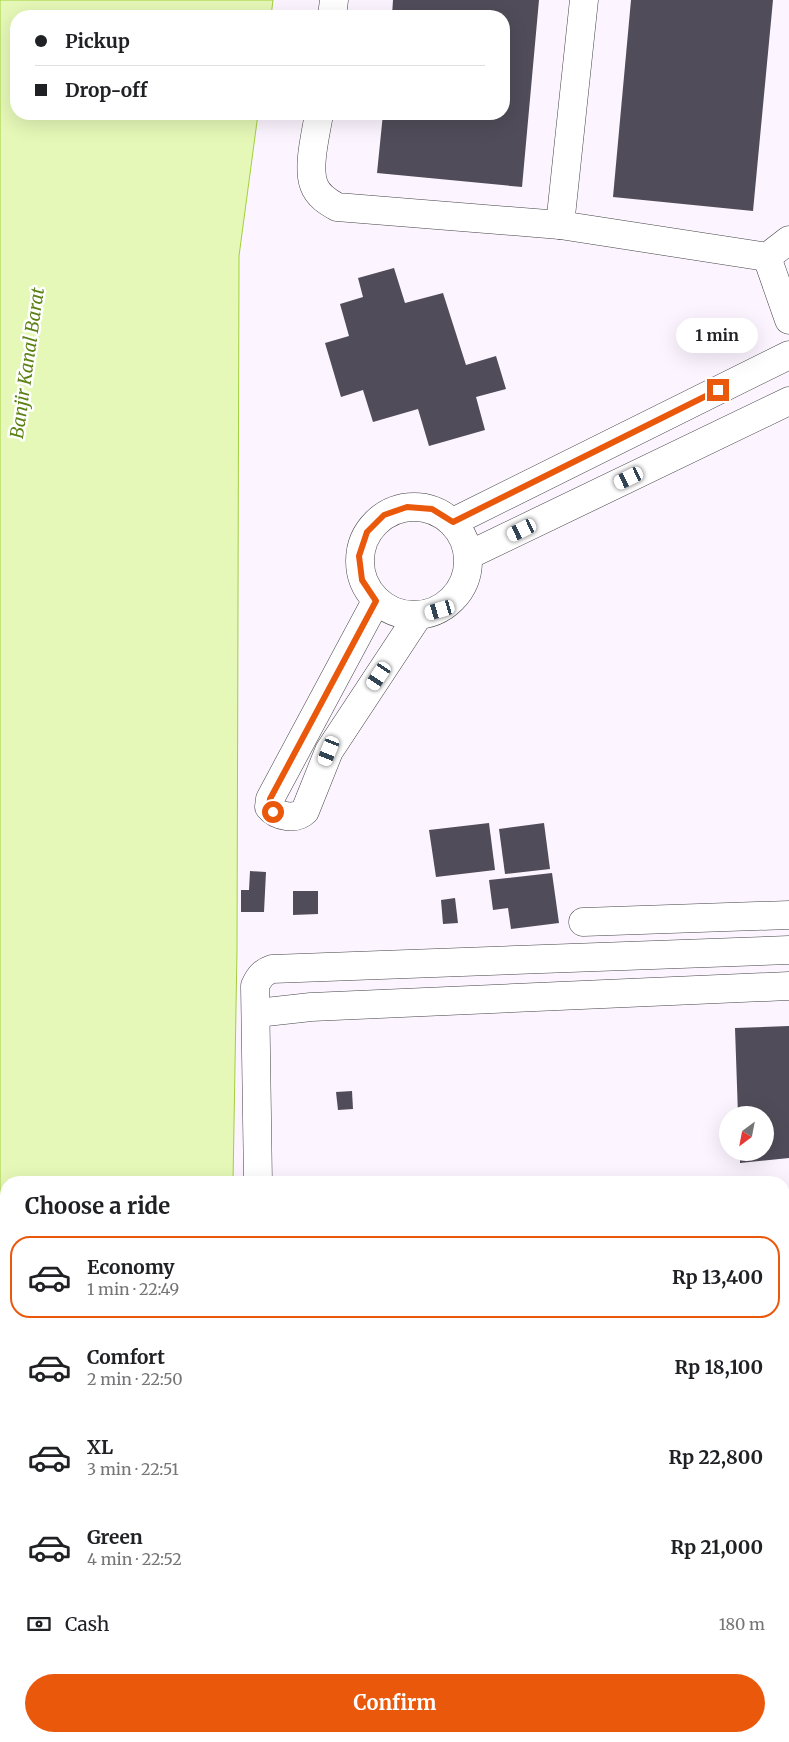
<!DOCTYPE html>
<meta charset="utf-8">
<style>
body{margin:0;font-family:Merriweather,serif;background:#f6f6f6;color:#202124;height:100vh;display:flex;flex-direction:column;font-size:19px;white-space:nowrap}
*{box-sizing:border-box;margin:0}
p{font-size:16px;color:#757577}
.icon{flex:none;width:28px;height:28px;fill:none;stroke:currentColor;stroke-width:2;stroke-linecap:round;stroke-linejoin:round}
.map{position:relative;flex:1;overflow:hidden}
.sheet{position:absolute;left:0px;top:1176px;width:790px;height:566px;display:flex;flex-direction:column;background:#fff;border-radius:20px 20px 0 0;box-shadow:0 5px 20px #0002}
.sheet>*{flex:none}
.hud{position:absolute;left:10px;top:10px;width:500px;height:110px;border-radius:20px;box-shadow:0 5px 20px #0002;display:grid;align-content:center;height:110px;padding:0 25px;background:#fff}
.needle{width:32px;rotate:212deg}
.tools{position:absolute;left:719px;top:1106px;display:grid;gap:10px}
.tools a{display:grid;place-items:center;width:55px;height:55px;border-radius:50%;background:#fff;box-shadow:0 5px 20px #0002;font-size:25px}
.end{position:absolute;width:22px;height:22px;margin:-11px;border:6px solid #ea580c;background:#fff;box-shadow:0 0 0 2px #fff}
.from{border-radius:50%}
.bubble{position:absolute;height:35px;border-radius:18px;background:#fff;box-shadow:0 5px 20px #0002;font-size:16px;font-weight:700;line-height:35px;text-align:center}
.car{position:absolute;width:15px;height:30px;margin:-15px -8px;border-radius:6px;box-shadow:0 0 4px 1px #0007;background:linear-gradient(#fff 24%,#345 0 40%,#fff 0 76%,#345 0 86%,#fff 0)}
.hud b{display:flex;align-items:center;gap:18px;height:48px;font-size:19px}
.hud b+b{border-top:1px solid #e0e0e0}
.hud i{width:12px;height:12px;background:#202124}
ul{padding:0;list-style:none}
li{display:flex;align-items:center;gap:15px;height:82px;margin:0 10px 8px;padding:0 15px;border:2px solid transparent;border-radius:20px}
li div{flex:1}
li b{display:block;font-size:19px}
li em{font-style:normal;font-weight:700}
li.selected{border-color:#ea580c}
li>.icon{width:45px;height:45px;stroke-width:1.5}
h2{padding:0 25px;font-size:22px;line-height:60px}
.pay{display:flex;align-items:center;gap:12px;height:55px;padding:0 25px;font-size:19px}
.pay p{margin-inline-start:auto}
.button{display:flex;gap:10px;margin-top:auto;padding:10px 25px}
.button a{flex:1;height:58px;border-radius:30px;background:#ea580c;color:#fff;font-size:20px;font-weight:700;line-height:58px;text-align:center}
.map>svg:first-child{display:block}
.water{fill:#e5f8b7;stroke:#a3d03c}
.building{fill:#504c59}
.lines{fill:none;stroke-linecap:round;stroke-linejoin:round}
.minor-casing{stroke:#434343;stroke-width:29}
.minor{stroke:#fff;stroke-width:28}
.route{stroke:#ea580c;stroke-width:6}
.labels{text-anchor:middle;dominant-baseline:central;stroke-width:5;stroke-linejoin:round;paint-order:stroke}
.water-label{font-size:18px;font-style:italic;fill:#5c8114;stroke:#fff}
</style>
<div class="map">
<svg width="789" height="1742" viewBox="0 0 789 1742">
<rect width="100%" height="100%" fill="#fcf4ff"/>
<path class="water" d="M 0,0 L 273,0 L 271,16 L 16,16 L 16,114 L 258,114 L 239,256 L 237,950 L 233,1182 L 6,1182 L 6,1736 L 222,1736 L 222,1742 L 0,1742 Z"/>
<g class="building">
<path d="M 393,0 L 539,0 L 522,187 L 377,173 L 383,114 L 504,114 L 504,16 L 392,16 Z"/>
<path d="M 631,0 L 773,0 L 753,211 L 613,197 Z"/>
<path d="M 394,268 L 405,303 L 443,293 L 466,365 L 496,356 L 506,389 L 476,397 L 485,430 L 429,446 L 418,409 L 373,422 L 363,390 L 341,397 L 325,343 L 349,336 L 340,304 L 363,297 L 358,278 Z"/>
<path d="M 489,823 L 495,870 L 436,877 L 429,830 Z"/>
<path d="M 544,823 L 550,869 L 505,874 L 499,829 Z"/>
<path d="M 250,871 L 266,872 L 264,912 L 241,912 L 241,890 L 249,890 Z"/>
<path d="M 552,873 L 559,923 L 511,929 L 508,908 L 493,910 L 489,880 Z"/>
<path d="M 293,891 L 318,891 L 318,914 L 293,915 Z"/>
<path d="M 455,898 L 458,923 L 443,924 L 441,900 Z"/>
<path d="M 789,1026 L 789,1158 L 740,1163 L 740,1152 L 765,1152 L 765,1115 L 738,1115 L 735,1028 Z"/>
<path d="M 352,1091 L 353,1109 L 338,1110 L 336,1092 Z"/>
<path d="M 784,1569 L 789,1569 L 789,1624 L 784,1625 Z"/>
<path d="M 789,1629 L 789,1688 L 784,1688 L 784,1630 Z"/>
</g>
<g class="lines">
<g class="minor-casing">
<g id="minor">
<path d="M 332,16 L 334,0"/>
<path d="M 319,114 C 316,133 307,167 314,185 C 318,196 328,202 337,207 L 560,225 L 767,257 L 789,240"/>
<path d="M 560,225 L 584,0"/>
<path d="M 767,257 L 789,320"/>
<circle cx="414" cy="561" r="54"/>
<path d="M 453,522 L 789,355"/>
<path d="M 469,555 L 789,401"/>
<path d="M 376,601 L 270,799 L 269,807 C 277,817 296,820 305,811 L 329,751 L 418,616"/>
<path d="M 583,922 L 789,915"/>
<path d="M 257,1013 L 311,1007 L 789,986"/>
<path d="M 258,1182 L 255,986 C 259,977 263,972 272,969 L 789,950"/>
<path d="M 784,1305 L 789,1305"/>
<path d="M 261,1736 L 261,1742"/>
<path d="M 648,1736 L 648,1742"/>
</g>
</g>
<use href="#minor" class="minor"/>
</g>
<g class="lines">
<path class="route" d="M 273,812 L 269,807 L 270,799 L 376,601 L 362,580 L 359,556 L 367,532 L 384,515 L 407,507 L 432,509 L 453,522 L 718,390"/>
</g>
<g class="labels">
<g class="water-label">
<text transform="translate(27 363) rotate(-82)">Banjir Kanal Barat</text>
</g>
</g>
</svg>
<div class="tools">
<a><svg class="needle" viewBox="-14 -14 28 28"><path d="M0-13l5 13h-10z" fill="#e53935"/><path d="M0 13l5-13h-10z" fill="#757577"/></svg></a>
</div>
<i class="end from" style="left:273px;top:812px"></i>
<i class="end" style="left:718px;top:390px"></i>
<div class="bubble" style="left:676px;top:318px;width:82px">1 min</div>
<i class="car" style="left:629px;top:478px;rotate:244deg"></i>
<i class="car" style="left:522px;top:530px;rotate:244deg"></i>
<i class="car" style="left:440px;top:610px;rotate:254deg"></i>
<i class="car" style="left:379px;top:676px;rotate:214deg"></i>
<i class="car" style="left:329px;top:751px;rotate:202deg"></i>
<div class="hud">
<b><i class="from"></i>Pickup</b>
<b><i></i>Drop-off</b>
</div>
<section class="sheet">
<h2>Choose a ride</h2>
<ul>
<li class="selected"><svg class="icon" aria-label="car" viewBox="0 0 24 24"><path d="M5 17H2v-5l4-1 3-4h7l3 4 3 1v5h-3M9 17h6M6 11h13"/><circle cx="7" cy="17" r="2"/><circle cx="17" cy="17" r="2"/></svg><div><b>Economy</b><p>1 min · 22:49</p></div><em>Rp 13,400</em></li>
<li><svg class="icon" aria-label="car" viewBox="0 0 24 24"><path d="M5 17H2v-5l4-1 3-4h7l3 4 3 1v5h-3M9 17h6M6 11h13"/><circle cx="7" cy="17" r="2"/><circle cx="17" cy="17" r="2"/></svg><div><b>Comfort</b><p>2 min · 22:50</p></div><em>Rp 18,100</em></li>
<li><svg class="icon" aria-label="car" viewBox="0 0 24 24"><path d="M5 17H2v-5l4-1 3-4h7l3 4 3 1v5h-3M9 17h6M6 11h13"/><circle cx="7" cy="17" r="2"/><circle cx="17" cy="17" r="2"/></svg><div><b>XL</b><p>3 min · 22:51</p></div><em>Rp 22,800</em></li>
<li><svg class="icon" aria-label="car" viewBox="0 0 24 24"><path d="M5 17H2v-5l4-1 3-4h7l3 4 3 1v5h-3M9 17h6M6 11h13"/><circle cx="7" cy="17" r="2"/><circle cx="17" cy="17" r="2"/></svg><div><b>Green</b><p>4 min · 22:52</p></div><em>Rp 21,000</em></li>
</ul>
<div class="pay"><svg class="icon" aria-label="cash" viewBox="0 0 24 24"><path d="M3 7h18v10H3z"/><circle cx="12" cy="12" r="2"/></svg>Cash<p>180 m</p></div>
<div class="button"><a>Confirm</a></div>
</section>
</div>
